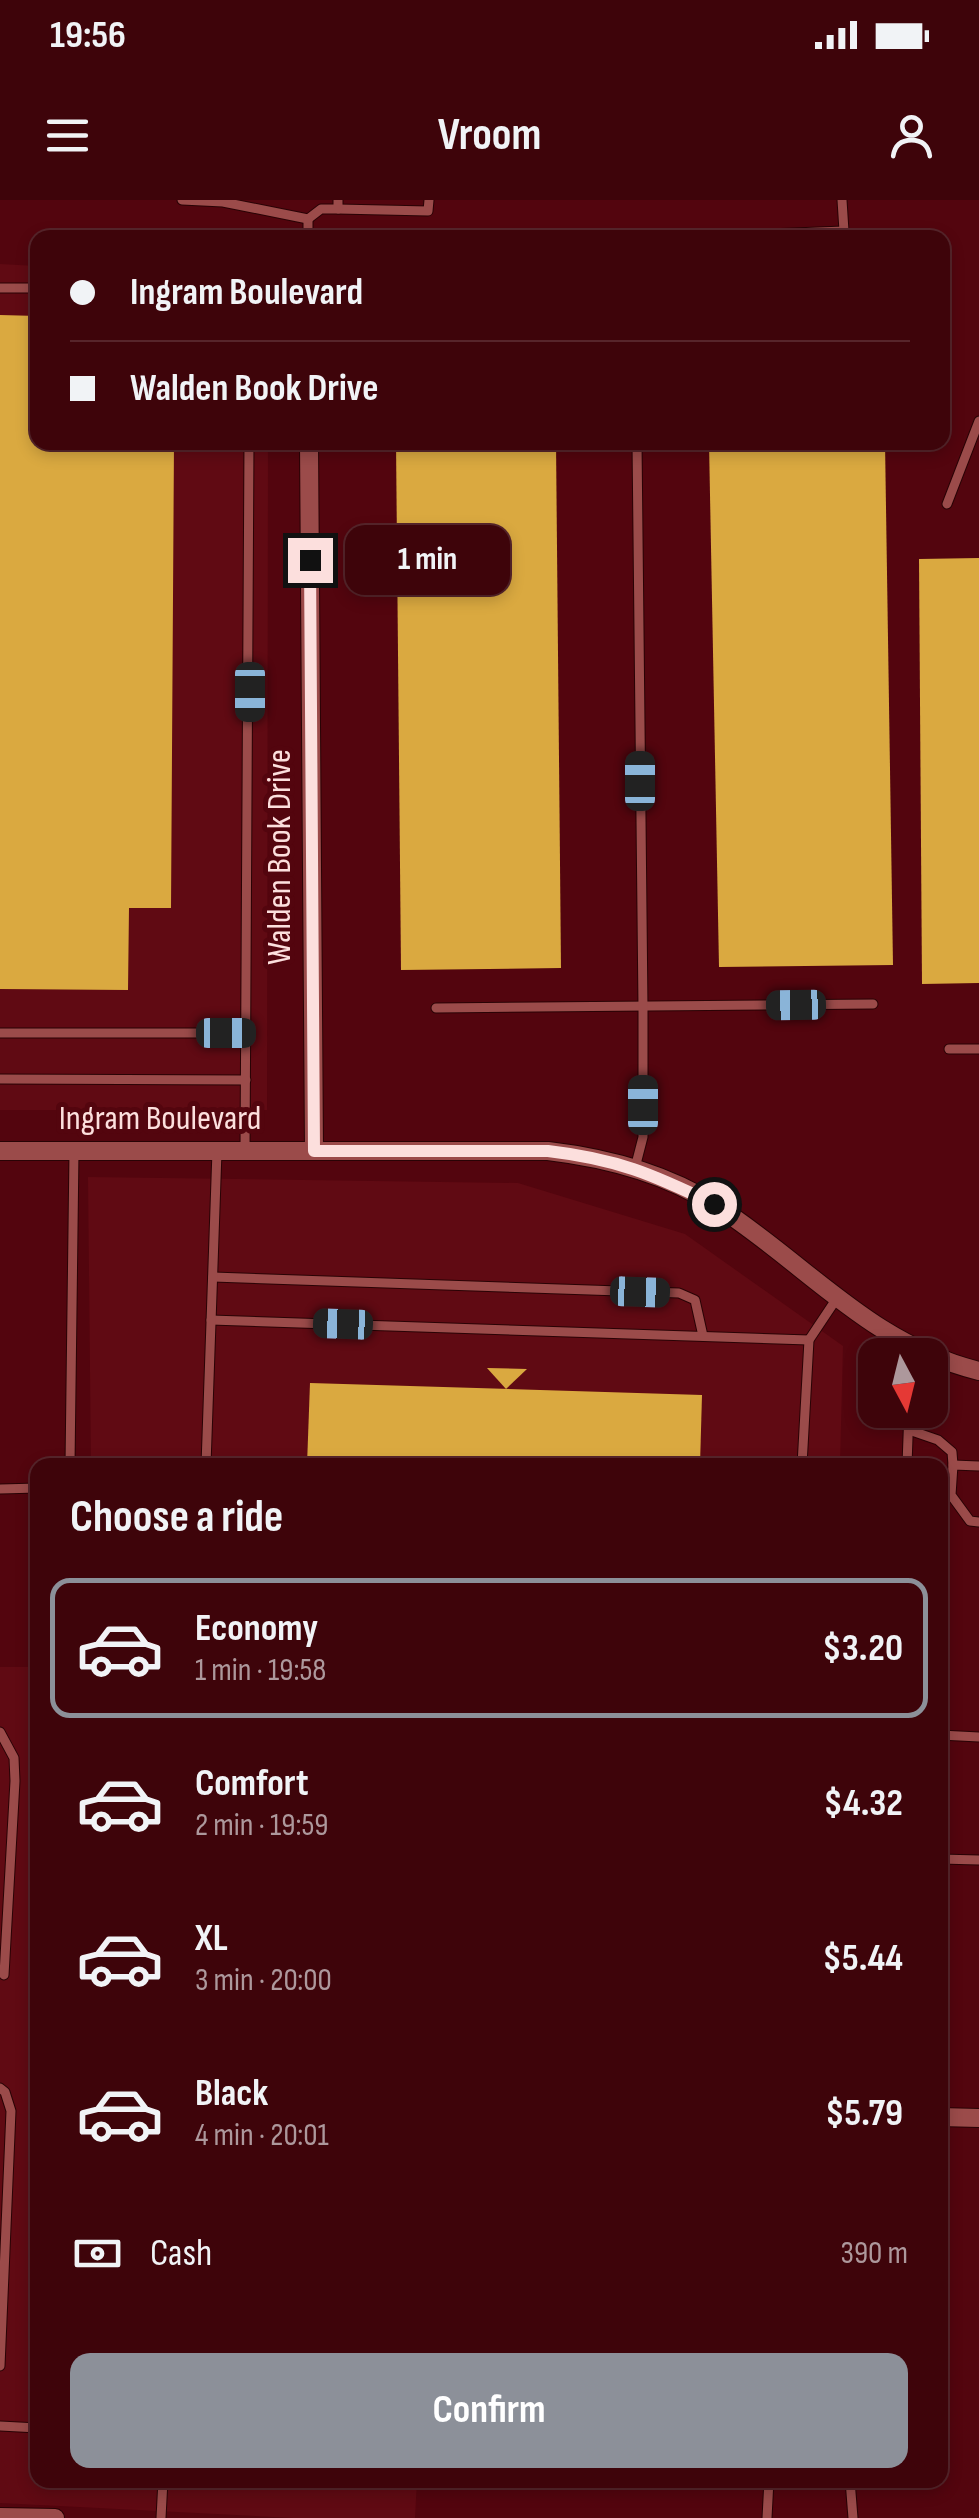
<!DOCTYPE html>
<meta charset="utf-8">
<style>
body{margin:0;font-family:"Sofia Sans Condensed",sans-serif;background:#450e13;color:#f1f3f6;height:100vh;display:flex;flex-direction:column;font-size:38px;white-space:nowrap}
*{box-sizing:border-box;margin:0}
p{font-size:32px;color:#ad989c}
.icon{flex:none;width:55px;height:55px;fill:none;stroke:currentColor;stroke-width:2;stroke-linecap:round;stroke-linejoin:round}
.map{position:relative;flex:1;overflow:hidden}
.side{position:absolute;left:30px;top:1258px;width:918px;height:1030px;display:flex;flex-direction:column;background:#3e040a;border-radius:20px;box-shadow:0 5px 15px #0003,0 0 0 2px #57252b}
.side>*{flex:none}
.guide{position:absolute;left:30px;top:30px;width:920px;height:220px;border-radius:20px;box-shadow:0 5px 15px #0003,0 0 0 2px #57252b;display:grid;align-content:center;height:220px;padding:0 40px;background:#3e040a}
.needle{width:65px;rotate:173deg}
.buttons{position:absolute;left:858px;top:1138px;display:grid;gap:20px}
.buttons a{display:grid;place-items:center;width:90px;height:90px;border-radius:20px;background:#3e040a;box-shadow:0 5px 15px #0003,0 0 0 2px #57252b;font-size:50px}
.end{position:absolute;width:45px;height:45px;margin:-22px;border:12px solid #fcdfdd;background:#111;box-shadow:0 0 0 5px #111}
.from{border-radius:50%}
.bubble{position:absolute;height:70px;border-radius:20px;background:#3e040a;box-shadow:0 5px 15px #0003,0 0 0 2px #57252b;font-size:32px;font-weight:700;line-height:70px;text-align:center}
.car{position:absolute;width:30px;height:60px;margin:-30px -15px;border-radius:12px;box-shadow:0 0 8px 2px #0007;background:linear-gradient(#222 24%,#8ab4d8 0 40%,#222 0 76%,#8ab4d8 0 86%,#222 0)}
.guide b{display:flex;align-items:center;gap:35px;height:95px;font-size:38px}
.guide b+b{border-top:2px solid #57252b}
.guide i{width:25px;height:25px;background:#f1f3f6}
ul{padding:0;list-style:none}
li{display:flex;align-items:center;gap:30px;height:140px;margin:0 20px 15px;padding:0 20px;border:5px solid transparent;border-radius:20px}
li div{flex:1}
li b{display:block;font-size:38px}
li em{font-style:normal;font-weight:700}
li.selected{border-color:#8c9099}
li>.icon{width:90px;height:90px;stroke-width:1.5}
h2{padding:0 40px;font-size:45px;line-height:120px}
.pay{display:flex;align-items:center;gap:25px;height:110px;padding:0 40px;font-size:38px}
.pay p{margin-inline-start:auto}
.cta{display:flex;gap:20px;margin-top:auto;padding:20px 40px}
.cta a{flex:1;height:115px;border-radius:20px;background:#8c9099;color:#fff;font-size:40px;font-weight:700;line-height:115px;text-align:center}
.status{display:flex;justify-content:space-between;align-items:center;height:70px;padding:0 50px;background:#3e040a;direction:ltr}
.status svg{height:28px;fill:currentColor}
header{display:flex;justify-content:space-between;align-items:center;height:130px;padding:0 40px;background:#3e040a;font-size:45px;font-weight:700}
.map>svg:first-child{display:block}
.built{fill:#600a13}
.building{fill:#daa940}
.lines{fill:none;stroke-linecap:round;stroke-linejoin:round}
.lane-casing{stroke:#290305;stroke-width:11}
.street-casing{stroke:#290305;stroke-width:20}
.lane{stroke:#9b4b4a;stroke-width:9}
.street{stroke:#9b4b4a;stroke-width:18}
.route{stroke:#fcdfdd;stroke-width:12}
.labels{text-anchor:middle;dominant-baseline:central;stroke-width:10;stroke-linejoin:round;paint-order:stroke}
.street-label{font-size:35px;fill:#fcdfdd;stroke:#53050e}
</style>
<div class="status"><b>19:56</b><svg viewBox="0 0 49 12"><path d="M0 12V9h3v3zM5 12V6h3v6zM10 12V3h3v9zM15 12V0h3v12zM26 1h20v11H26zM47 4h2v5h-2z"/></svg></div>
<header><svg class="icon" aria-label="menu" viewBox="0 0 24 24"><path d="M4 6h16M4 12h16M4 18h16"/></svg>Vroom<svg class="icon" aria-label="person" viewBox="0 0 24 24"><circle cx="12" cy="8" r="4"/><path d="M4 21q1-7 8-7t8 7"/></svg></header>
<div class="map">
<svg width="979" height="2318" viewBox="0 0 979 2318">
<rect width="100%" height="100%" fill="#53050e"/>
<g class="built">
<path d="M 0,64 L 37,66 L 38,242 L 268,243 L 267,910 L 0,910 Z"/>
<path d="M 88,977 L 518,983 L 685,1034 L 843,1146 L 840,1265 L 91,1265 Z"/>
<path d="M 0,1467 L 38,1467 L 38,2280 L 417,2280 L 415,2318 L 293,2318 L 0,2303 Z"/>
</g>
<g class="building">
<path d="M 0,115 L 38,116 L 38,242 L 174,242 L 171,708 L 129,708 L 128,790 L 0,789 Z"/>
<path d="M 396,242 L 556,242 L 561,768 L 401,770 Z"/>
<path d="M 709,242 L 885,242 L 893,765 L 719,767 Z"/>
<path d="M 979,358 L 979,783 L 922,784 L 919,359 Z"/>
<path d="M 487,1168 L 527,1169 L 506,1189 Z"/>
<path d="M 310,1183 L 702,1195 L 700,1265 L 307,1265 Z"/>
</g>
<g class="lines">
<g class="lane-casing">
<g id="lane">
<path d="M 182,0 L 223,2 L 308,19"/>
<path d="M 338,9 L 428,11 L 429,0"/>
<path d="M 308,19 L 321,9 L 338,9 L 338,0"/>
<path d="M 308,38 L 308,19"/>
<path d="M 663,38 L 844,31 L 842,0"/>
<path d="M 0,88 L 38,88"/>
<path d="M 947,304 L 979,221"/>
<path d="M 436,808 L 873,804"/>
<path d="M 0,833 L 247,833"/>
<path d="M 949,849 L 979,849"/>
<path d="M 0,879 L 246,880"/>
<path d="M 245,951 L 249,242"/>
<path d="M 635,968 L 643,937 L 643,807 L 637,242"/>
<path d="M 213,1077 L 679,1093 L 695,1100 L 703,1136"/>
<path d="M 211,1120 L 809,1140"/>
<path d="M 909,1230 L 938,1240 L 952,1252 L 953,1265"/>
<path d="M 70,1265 L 74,951"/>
<path d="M 206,1265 L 217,951"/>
<path d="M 802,1265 L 809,1140 L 837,1098"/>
<path d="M 907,1265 L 909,1210"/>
<path d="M 979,1266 L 953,1265 L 951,1295 L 970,1321 L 979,1322"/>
<path d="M 0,1289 L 38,1288"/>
<path d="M 0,1532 L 14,1558 L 15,1581 L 4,1775"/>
<path d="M 940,1535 L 979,1537"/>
<path d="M 940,1659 L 979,1660"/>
<path d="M 0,1888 L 5,1892 L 11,1911 L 0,2166"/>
<path d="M 0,2226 L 38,2228"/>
<path d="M 850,2280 L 853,2318"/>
<path d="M 161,2318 L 163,2280"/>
<path d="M 767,2318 L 769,2280"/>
</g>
</g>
<g class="street-casing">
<g id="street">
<path d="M 309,242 L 314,951"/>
<path d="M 0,951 L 548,951 C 607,958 665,973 715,1005 C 806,1063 869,1144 979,1171"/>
<path d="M 940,1917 L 979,1918"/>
<path d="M 0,2317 L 55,2318"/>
</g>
</g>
<use href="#lane" class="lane"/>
<use href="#street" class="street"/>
</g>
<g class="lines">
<path class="route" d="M 310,360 L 314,951 L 548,951 C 617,959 652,974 714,1004"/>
</g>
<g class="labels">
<g class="street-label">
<text transform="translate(279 657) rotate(-90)">Walden Book Drive</text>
<text x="160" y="918">Ingram Boulevard</text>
</g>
</g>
</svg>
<div class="buttons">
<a><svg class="needle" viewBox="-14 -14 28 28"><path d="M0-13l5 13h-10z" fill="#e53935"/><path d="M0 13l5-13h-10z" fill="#ad989c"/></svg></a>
</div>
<i class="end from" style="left:714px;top:1004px"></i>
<i class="end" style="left:310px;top:360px"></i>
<div class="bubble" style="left:345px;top:325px;width:165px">1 min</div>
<i class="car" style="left:250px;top:492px;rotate:180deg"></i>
<i class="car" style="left:640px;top:581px;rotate:0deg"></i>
<i class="car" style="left:796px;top:805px;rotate:269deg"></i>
<i class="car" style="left:226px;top:833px;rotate:90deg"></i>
<i class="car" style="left:643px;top:905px;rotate:0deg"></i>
<i class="car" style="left:640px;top:1092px;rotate:92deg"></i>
<i class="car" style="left:343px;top:1124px;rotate:272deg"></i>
<div class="guide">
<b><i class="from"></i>Ingram Boulevard</b>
<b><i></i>Walden Book Drive</b>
</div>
<section class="side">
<h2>Choose a ride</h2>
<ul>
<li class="selected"><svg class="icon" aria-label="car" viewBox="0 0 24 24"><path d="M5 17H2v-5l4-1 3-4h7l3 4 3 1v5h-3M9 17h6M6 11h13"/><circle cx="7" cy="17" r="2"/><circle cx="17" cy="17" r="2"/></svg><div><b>Economy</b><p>1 min · 19:58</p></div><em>$3.20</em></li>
<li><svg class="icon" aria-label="car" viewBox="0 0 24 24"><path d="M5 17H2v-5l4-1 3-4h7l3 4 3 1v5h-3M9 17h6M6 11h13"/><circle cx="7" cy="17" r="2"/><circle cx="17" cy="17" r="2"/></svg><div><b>Comfort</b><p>2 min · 19:59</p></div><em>$4.32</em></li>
<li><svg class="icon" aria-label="car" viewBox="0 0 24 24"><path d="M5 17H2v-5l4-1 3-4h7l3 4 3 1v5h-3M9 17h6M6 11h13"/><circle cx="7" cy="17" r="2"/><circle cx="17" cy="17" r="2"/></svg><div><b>XL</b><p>3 min · 20:00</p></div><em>$5.44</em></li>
<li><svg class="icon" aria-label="car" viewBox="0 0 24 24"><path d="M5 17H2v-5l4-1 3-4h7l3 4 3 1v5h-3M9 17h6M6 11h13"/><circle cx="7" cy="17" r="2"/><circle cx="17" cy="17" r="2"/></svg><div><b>Black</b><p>4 min · 20:01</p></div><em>$5.79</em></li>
</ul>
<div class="pay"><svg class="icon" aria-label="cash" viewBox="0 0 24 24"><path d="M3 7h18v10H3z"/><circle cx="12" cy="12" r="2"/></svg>Cash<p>390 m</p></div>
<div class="cta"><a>Confirm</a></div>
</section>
</div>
